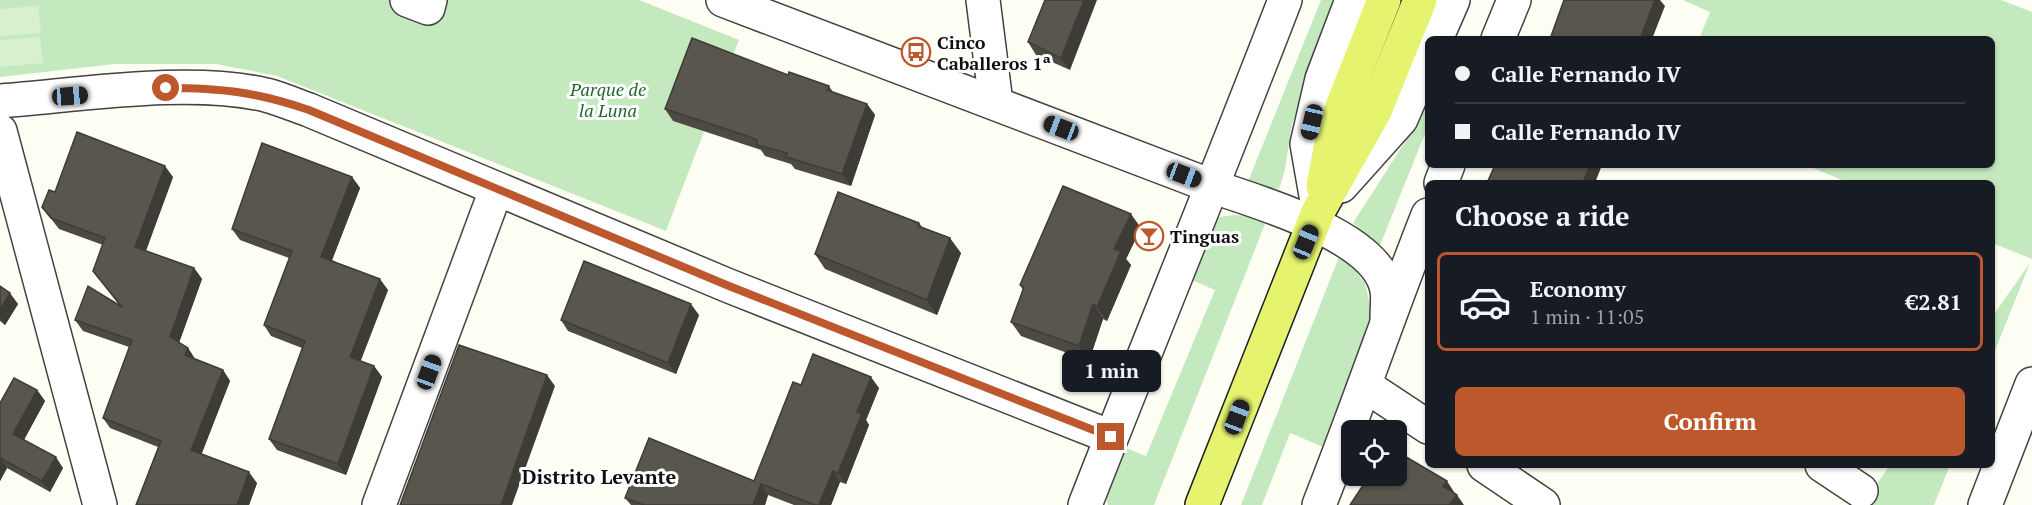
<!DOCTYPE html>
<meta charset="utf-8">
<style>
body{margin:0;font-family:"PT Serif",serif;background:#242831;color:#f1f3f6;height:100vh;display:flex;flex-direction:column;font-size:22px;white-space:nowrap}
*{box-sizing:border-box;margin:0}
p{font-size:20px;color:#9ea1a6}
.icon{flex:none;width:33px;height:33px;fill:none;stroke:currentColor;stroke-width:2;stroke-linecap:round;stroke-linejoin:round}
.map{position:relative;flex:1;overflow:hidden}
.side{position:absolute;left:1425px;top:180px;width:570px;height:288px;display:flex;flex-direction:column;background:#171b24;border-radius:9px;box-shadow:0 2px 4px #0004}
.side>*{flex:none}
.top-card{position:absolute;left:1425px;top:36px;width:570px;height:132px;border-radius:9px;box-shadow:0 2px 4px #0004;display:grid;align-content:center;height:132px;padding:0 30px;background:#171b24}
.fabs{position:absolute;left:1341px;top:420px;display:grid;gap:12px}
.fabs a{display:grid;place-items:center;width:66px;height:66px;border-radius:9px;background:#171b24;box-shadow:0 2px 4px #0004;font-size:30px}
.end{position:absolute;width:27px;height:27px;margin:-14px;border:8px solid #bd582c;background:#fff;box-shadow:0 0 0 3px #fff}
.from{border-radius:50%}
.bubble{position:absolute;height:42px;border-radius:9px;background:#171b24;box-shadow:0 2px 4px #0004;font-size:20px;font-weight:700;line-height:42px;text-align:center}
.car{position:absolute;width:18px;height:36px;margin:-18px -9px;border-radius:8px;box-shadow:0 0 4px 2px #0007;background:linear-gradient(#222 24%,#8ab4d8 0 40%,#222 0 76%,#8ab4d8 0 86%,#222 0)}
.top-card b{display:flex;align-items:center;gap:21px;height:57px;font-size:22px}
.top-card b+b{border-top:2px solid #363941}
.top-card i{width:15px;height:15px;background:#f1f3f6}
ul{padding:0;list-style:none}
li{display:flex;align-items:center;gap:18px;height:99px;margin:0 12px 9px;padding:0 18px;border:3px solid #363941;border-radius:9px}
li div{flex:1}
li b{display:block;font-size:22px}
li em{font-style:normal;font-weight:700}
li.selected{border-color:#bd582c}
li>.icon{width:54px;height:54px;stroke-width:1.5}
h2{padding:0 30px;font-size:27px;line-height:72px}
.action{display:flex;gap:12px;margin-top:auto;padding:12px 30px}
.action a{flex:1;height:69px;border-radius:9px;background:#bd582c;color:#fff;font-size:24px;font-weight:700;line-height:69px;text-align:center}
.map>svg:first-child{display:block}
.green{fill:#c5e9be}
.pitch{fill:#d9f0cf}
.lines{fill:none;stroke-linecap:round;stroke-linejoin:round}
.minor-casing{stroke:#434343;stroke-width:36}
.major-casing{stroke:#212121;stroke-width:36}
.minor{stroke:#fff;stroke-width:33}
.major{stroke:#e5f36f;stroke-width:33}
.wall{fill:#4d4a42}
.shaded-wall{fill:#3e3c36}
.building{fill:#59564d;stroke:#3e3c36;stroke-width:1.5}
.route{stroke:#bd582c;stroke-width:8}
.labels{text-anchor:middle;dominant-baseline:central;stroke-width:6;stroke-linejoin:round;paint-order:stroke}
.poi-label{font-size:18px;font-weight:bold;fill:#101010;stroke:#fff;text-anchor:start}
.park-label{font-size:18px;font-style:italic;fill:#22672c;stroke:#fff}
.neighbourhood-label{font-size:20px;font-weight:bold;fill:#101010;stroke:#fff}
</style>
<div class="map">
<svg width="2032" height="505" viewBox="0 0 2032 505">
<rect width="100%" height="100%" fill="#fdfff4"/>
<g class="green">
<path d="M 0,0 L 639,0 L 739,40 L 666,231 L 277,76 L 216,64 L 115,64 L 0,77 Z"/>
<path d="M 1321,0 L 1340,0 L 1292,124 L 1285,170 L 1279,189 L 1247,184 Z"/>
<path d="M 1683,0 L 2001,0 L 2032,12 L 2032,259 L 1992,243 L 1992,183 L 1849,183 L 1806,165 L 1992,165 L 1992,39 L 1699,39 L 1710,12 Z"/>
<path d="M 1428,91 L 1428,126 L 1379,248 L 1353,223 L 1405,142 Z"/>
<path d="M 1234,215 L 1263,217 L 1265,224 L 1154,505 L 1108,505 L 1103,489 L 1121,446 L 1146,456 L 1215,290 L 1187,278 L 1213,223 L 1220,217 Z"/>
<path d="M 1341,252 L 1365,283 L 1373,318 L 1323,447 L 1290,433 L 1262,505 L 1241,505 Z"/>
<path d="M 2030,263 L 1992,358 L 1992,317 Z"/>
<path d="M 1890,465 L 1950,465 L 1934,505 L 1862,505 Z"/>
</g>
<g class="pitch">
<path d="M 38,6 L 41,33 L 0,36 L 0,9 Z"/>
<path d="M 40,37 L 43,63 L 0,67 L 0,40 Z"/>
</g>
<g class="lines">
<g class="minor-casing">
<g id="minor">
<path d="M 407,0 L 428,8 L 430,0"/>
<path d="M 723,0 L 1214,187 C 1258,202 1373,235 1386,286 C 1389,295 1387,308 1387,318"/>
<path d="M 983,0 L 996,103"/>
<path d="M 1436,39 L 1453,0"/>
<path d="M 1498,39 L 1514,0"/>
<path d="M 0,101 C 80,95 189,77 266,95 C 281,99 295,105 309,110 L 729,286 L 1111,437"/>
<path d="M 0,131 L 100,505"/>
<path d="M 1441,183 L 1448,165"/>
<path d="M 1341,186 L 1401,119 L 1428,56"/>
<path d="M 1318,207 L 1307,144 L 1322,79 L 1352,0"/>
<path d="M 1366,386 L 1428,427"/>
<path d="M 1484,465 L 1543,505"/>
<path d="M 1822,465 L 1861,491"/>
<path d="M 379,505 L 496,190"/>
<path d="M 1085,505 C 1151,336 1220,169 1285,0"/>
<path d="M 1319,505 C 1357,409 1390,311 1428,215"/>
<path d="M 1985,505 L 2032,384"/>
</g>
</g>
<g class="major-casing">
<g id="major">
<path d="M 1323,186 L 1334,127 L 1384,0"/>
<path d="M 1202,505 L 1318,212 L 1375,111 L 1420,0"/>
</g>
</g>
<use href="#minor" class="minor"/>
<use href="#major" class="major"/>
</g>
<g class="wall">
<path d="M 1045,0 L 1070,70 L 1036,55 L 1028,42 Z"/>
<path d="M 788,75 L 829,86 L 833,92 L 867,104 L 875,115 L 851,186 L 795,169 L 791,164 L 765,156 L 761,150 L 755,148 L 673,121 L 665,109 Z"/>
<path d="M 173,177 L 146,251 L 194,268 L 202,279 L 179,343 L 188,348 L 195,359 L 223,370 L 230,381 L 201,454 L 257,483 L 249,505 L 136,505 L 158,447 L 110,428 L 103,418 L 129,347 L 83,331 L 75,320 L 120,306 L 93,271 L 103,245 L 59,229 L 42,207 Z"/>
<path d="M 352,177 L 360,188 L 332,260 L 388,290 L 360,361 L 374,366 L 382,377 L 346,475 L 277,450 L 269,439 L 302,348 L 271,336 L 264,325 L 289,258 L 240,240 L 232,229 Z"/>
<path d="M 919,223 L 923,228 L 961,253 L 937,315 L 825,269 L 815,254 Z"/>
<path d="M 1141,228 L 1126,259 L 1131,265 L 1107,321 L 1103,319 L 1089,361 L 1021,336 L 1011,322 L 1023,290 L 1020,285 Z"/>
<path d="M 0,286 L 18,304 L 5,325 L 0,321 Z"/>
<path d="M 699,315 L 676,374 L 568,331 L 561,320 Z"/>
<path d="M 801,385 L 879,388 L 866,420 L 869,425 L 846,484 L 840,482 L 831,505 L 794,505 L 768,495 L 765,505 L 631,505 L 625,498 L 754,481 Z"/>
<path d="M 37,390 L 45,401 L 24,440 L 63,468 L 50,492 L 7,468 L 0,481 L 0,403 Z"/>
</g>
<g class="shaded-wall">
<path d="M 1084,0 L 1097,0 L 1070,70 L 1061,58 Z"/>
<path d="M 1655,0 L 1660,0 L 1665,6 L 1652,39 L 1640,39 Z"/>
<path d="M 867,104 L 875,115 L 851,186 L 842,174 Z"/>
<path d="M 1590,165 L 1602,165 L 1595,183 L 1583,183 Z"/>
<path d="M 165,166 L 173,177 L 143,258 L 135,247 Z"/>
<path d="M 352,177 L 360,188 L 329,268 L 321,257 Z"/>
<path d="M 1131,214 L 1141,228 L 1126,259 L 1131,265 L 1107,321 L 1097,307 L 1114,249 Z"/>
<path d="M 950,238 L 961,253 L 937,315 L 927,300 Z"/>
<path d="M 194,268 L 202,279 L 177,348 L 170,337 Z"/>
<path d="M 380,279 L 388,290 L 358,368 L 350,357 Z"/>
<path d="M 10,293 L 18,304 L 5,325 L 0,317 L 0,310 Z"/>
<path d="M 691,304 L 699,315 L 676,374 L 668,363 Z"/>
<path d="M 1093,304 L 1103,319 L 1089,361 L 1079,346 Z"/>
<path d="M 188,348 L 195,359 L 185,355 Z"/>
<path d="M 374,366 L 382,377 L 346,475 L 338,464 Z"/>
<path d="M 223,370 L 230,381 L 199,461 L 191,450 Z"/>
<path d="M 547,375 L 555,386 L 512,505 L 501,505 Z"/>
<path d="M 871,377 L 879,388 L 866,420 L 869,425 L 846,484 L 838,473 L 857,412 Z"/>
<path d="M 37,390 L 45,401 L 21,445 L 13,434 Z"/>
<path d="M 56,457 L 63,468 L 50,492 L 42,481 Z"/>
<path d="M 0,458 L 7,468 L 0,481 Z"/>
<path d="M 833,471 L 840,482 L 831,505 L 819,505 Z"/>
<path d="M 249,472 L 257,483 L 249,505 L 237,505 Z"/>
<path d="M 1447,481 L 1454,492 L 1451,497 L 1443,486 Z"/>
<path d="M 761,484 L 768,495 L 765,505 L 753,505 Z"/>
<path d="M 1457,495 L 1464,505 L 1449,505 Z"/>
</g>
<g class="building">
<path d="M 1045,0 L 1084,0 L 1061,58 L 1028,42 Z"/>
<path d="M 1564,0 L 1655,0 L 1640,39 L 1550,39 Z"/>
<path d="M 692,38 L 788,75 L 789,72 L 829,86 L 827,90 L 867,104 L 842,174 L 786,157 L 787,153 L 757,145 L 757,140 L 747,136 L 665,109 Z"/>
<path d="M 77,132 L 165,166 L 135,247 L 194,268 L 170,337 L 188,348 L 185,355 L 223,370 L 191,450 L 249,472 L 237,505 L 136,505 L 161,441 L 103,418 L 132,340 L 75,320 L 88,286 L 122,307 L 93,271 L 105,238 L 51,218 L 42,207 L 49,190 L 55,192 Z"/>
<path d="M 262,143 L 352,177 L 321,257 L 380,279 L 350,357 L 374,366 L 338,464 L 269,439 L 305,341 L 264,325 L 292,251 L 232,229 Z"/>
<path d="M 1495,165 L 1590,165 L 1583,183 L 1487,183 Z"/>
<path d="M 1063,186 L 1131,214 L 1114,249 L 1121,251 L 1097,307 L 1093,304 L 1079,346 L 1011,322 L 1024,287 L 1020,285 Z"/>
<path d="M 838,192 L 919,223 L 918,226 L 950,238 L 927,300 L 815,254 Z"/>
<path d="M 584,261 L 691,304 L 668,363 L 561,320 Z"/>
<path d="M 0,286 L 10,293 L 0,310 Z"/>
<path d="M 459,345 L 547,375 L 501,505 L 400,505 Z"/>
<path d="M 813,354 L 871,377 L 857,412 L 862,414 L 838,473 L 833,471 L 819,505 L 815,505 L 761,484 L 753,505 L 644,505 L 625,498 L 649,438 L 754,481 L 793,382 L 801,385 Z"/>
<path d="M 14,378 L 37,390 L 13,434 L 56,457 L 42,481 L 0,458 L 0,403 Z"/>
<path d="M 1396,451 L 1447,481 L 1443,486 L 1457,495 L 1449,505 L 1350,505 L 1369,476 L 1396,476 Z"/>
</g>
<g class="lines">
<path class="route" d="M 166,88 C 222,88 256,92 309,110 L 729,286 L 1111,437"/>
</g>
<defs>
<g id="bus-ring" transform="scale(1.5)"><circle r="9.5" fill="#fff" stroke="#bd582c" stroke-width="1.5"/><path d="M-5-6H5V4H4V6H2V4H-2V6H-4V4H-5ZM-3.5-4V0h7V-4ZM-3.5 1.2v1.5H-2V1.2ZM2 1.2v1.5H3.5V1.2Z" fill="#bd582c"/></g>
<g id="bar-ring" transform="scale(1.5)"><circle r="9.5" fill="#fff" stroke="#bd582c" stroke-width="1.5"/><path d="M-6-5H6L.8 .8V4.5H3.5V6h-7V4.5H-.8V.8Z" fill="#bd582c"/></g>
</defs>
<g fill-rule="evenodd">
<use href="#bus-ring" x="916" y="52"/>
<use href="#bar-ring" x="1149" y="236"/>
</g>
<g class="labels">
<g class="poi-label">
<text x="937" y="42">Cinco<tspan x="937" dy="21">Caballeros 1ª</tspan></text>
<text x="1170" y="236">Tinguas</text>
</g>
<g class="park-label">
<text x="608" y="89">Parque de<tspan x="608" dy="21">la Luna</tspan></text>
</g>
<g class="neighbourhood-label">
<text x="599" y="476">Distrito Levante</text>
</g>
</g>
</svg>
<div class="fabs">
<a><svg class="icon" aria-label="locate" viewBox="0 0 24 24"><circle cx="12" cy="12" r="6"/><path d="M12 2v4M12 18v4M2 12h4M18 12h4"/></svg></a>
</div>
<i class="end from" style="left:166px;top:88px"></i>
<i class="end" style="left:1111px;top:437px"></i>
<div class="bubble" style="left:1062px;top:350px;width:99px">1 min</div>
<i class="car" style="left:70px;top:96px;rotate:86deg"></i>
<i class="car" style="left:1312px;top:122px;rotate:193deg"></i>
<i class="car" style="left:1061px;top:128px;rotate:291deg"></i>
<i class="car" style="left:1184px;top:175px;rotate:111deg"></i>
<i class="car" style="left:1306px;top:242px;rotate:22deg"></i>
<i class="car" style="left:429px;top:372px;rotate:20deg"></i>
<i class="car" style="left:1237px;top:417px;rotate:21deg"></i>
<div class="top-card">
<b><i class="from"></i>Calle Fernando IV</b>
<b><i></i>Calle Fernando IV</b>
</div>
<section class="side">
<h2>Choose a ride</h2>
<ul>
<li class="selected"><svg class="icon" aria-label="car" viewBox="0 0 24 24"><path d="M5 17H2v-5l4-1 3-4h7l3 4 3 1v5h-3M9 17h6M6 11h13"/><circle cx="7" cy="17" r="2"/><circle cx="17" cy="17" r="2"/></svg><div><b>Economy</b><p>1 min · 11:05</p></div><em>€2.81</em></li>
</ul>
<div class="action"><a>Confirm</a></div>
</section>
</div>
